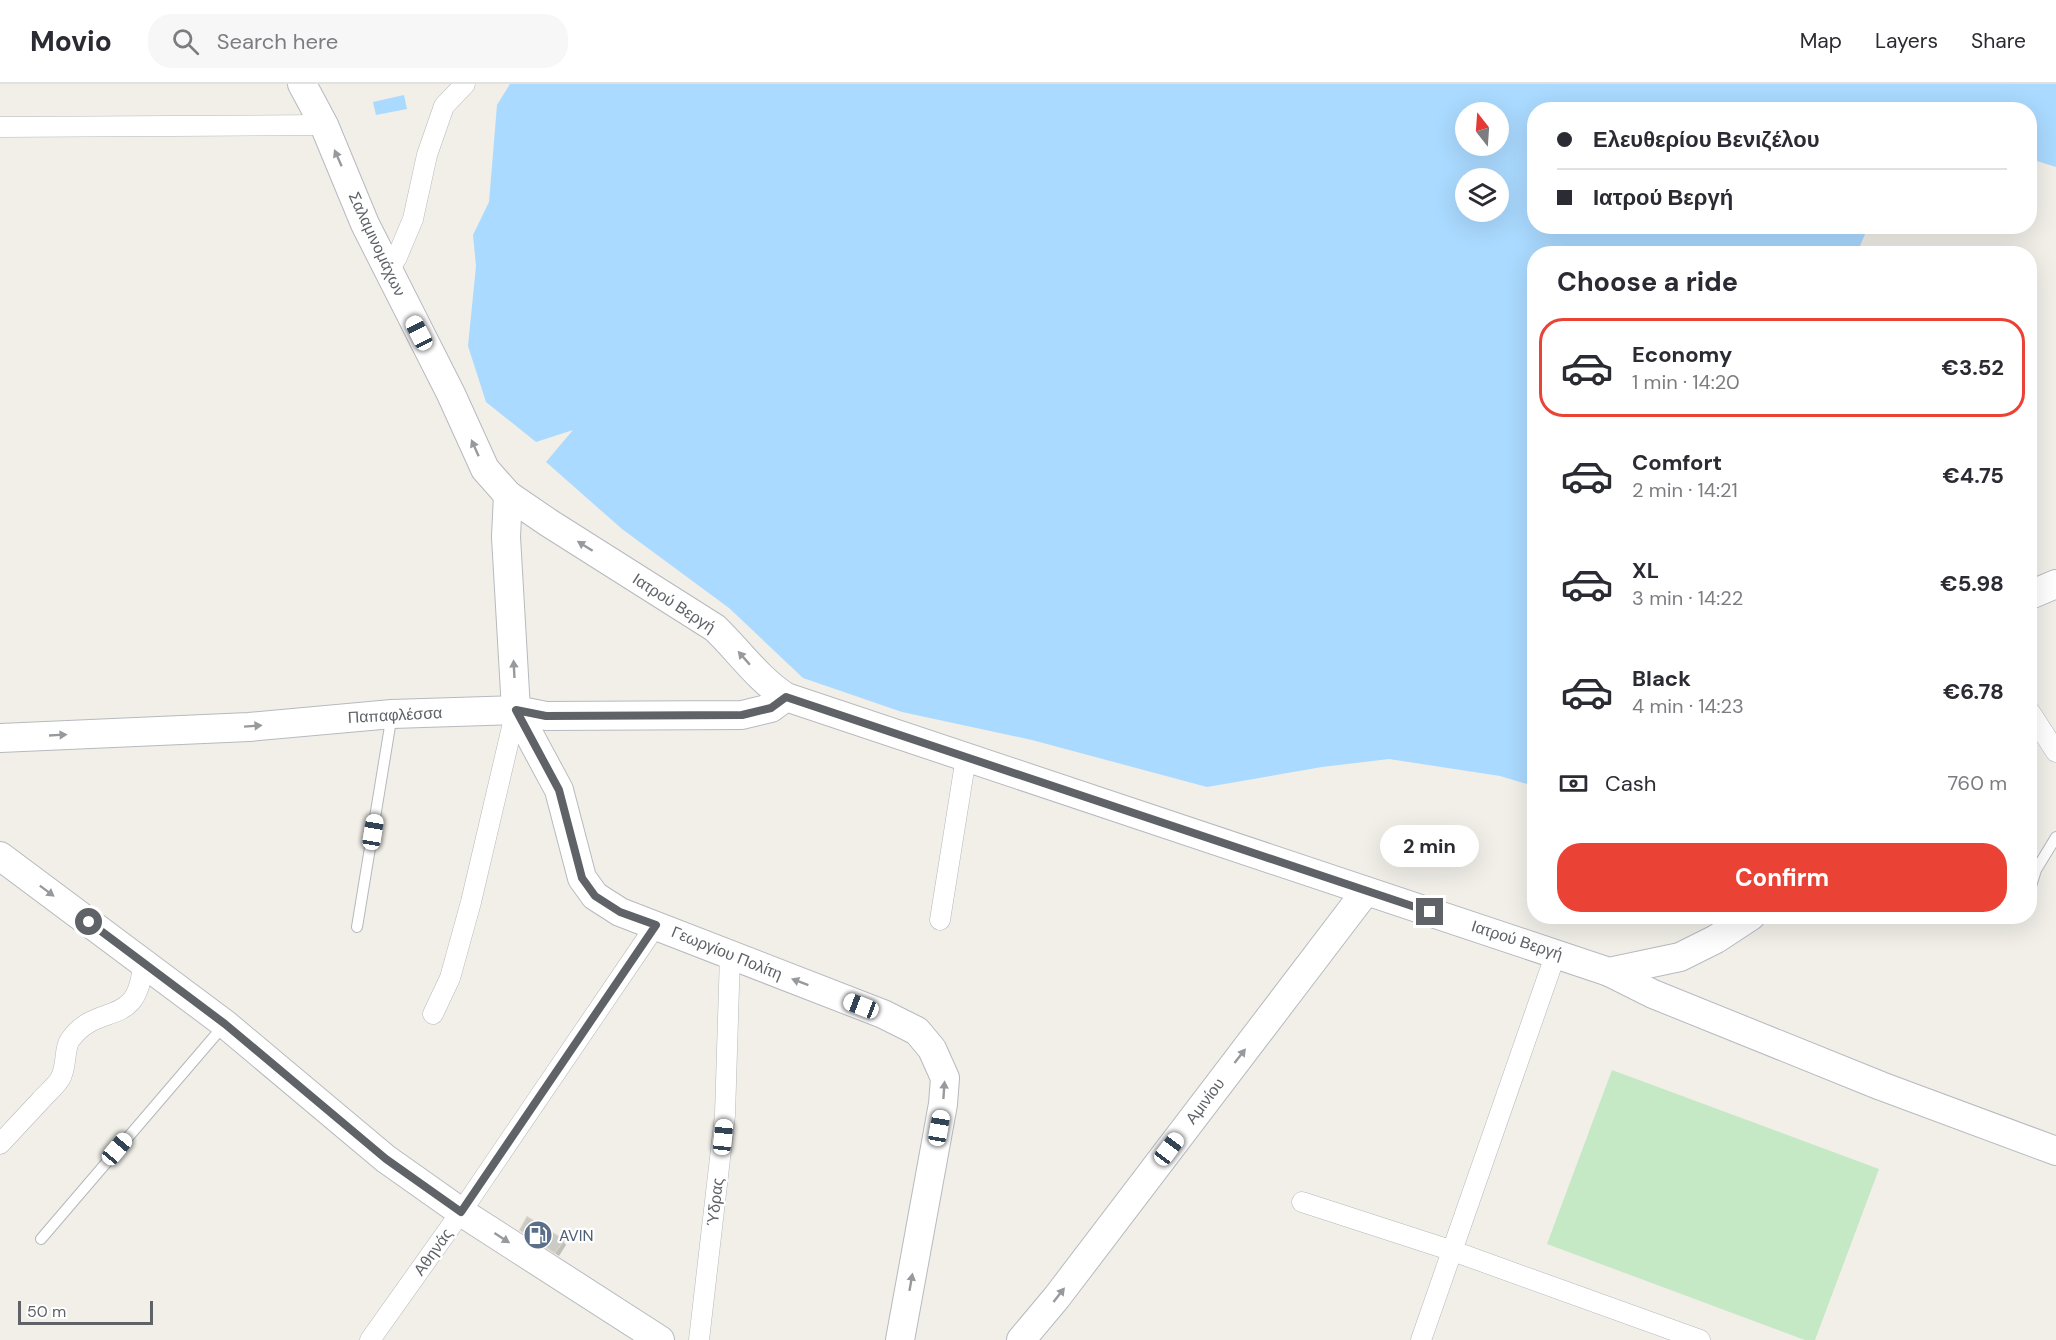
<!DOCTYPE html>
<meta charset="utf-8">
<style>
body{margin:0;font-family:"DM Sans",sans-serif;background:#f7f7f7;color:#2b2b33;height:100vh;display:flex;flex-direction:column;font-size:22px;white-space:nowrap}
*{box-sizing:border-box;margin:0}
p{font-size:20px;color:#7c7c81}
.icon{flex:none;width:33px;height:33px;fill:none;stroke:currentColor;stroke-width:2;stroke-linecap:round;stroke-linejoin:round}
.map{position:relative;flex:1;overflow:hidden}
.sheet{position:absolute;left:1527px;top:162px;width:510px;height:678px;display:flex;flex-direction:column;background:#fff;border-radius:24px;box-shadow:0 6px 24px #0002}
.sheet>*{flex:none}
.top-card{position:absolute;left:1527px;top:18px;width:510px;height:132px;border-radius:24px;box-shadow:0 6px 24px #0002;display:grid;align-content:center;height:132px;padding:0 30px;background:#fff}
.needle{width:39px;rotate:343deg}
.buttons{position:absolute;left:1455px;top:18px;display:grid;gap:12px}
.buttons a{display:grid;place-items:center;width:54px;height:54px;border-radius:50%;background:#fff;box-shadow:0 6px 24px #0002;font-size:30px}
.scale{position:absolute;left:18px;bottom:15px;width:135px;box-sizing:border-box;padding-left:6px;border:3px solid #5f6368;border-top:0;font-size:16px;line-height:21px;white-space:nowrap;color:#5f6368;-webkit-text-stroke:4px #fff;paint-order:stroke}
.end{position:absolute;width:27px;height:27px;margin:-14px;border:8px solid #5f6368;background:#fff;box-shadow:0 0 0 3px #fff}
.from{border-radius:50%}
.bubble{position:absolute;height:42px;border-radius:21px;background:#fff;box-shadow:0 6px 24px #0002;font-size:20px;font-weight:700;line-height:42px;text-align:center}
.car{position:absolute;width:18px;height:36px;margin:-18px -9px;border-radius:8px;box-shadow:0 0 4px 2px #0007;background:linear-gradient(#fff 24%,#345 0 40%,#fff 0 76%,#345 0 86%,#fff 0)}
.top-card b{display:flex;align-items:center;gap:21px;height:57px;font-size:22px}
.top-card b+b{border-top:2px solid #e1e1e2}
.top-card i{width:15px;height:15px;background:#2b2b33}
ul{padding:0;list-style:none}
li{display:flex;align-items:center;gap:18px;height:99px;margin:0 12px 9px;padding:0 18px;border:3px solid transparent;border-radius:24px}
li div{flex:1}
li b{display:block;font-size:22px}
li em{font-style:normal;font-weight:700}
li.current{border-color:#ea4335}
li>.icon{width:54px;height:54px;stroke-width:1.5}
h2{padding:0 30px;font-size:27px;line-height:72px}
.pay{display:flex;align-items:center;gap:15px;height:66px;padding:0 30px;font-size:22px}
.pay p{margin-inline-start:auto}
.primary-button{display:flex;gap:12px;margin-top:auto;padding:12px 30px}
.primary-button a{flex:1;height:69px;border-radius:24px;background:#ea4335;color:#fff;font-size:24px;font-weight:700;line-height:69px;text-align:center}
header{display:flex;align-items:center;gap:36px;box-sizing:border-box;height:84px;padding:0 30px;background:#fff;border-bottom:2px solid #e1e1e2}
header strong{font-size:28px}
nav{display:flex;gap:33px;margin-inline-start:auto;font-size:21px}
.search{width:420px;height:54px;background:#f7f7f7;display:flex;align-items:center;gap:15px;box-sizing:border-box;padding:0 21px;border-radius:24px;color:#7c7c81;font-size:22px}
.map>svg:first-child{display:block}
.green{fill:#c5e8c5}
.water{fill:#aadaff;fill-rule:evenodd}
.shadow{fill:#0003}
.building{fill:#cccac5;stroke:#d6d1c6;stroke-width:1.5}
.lines{fill:none;stroke-linecap:round;stroke-linejoin:round}
.lane-casing{stroke:#b5b8bc;stroke-width:12}
.street-casing{stroke:#b5b8bc;stroke-width:21}
.secondary-casing{stroke:#b6babf;stroke-width:30}
.lane{stroke:#fff;stroke-width:10}
.street{stroke:#fff;stroke-width:20}
.secondary{stroke:#fff;stroke-width:28}
.oneway{fill:#979a9d}
.route{stroke:#5f6368;stroke-width:8}
.labels{text-anchor:middle;dominant-baseline:central;stroke-width:4.5;stroke-linejoin:round;paint-order:stroke}
.street-label{font-size:16px;fill:#5f6368;stroke:#fff}
.service-label{font-size:16px;fill:#4e5e75;stroke:#fff;text-anchor:start}
</style>
<header>
<strong>Movio</strong>
<div class="search"><svg class="icon" aria-label="search" viewBox="0 0 24 24"><circle cx="10" cy="10" r="6"/><path d="M15 15l6 6"/></svg>Search here</div>
<nav><a>Map</a><a>Layers</a><a>Share</a></nav>
</header>
<div class="map">
<svg width="2056" height="1256" viewBox="0 0 2056 1256">
<rect width="100%" height="100%" fill="#f1efe8"/>
<path class="green" d="M 1612,986 L 1879,1085 L 1815,1256 L 1805,1256 L 1547,1160 Z"/>
<g class="water">
<path d="M 510,0 L 2056,0 L 2056,83 L 2030,75 L 2030,26 L 1534,26 L 1534,142 L 1868,143 L 1857,169 L 1534,170 L 1534,702 L 1500,692 L 1389,675 L 1322,683 L 1207,703 L 1032,656 L 902,628 L 803,594 L 729,524 L 622,445 L 546,378 L 573,346 L 536,358 L 486,318 L 468,262 L 476,182 L 473,151 L 489,118 L 497,21 ZM 1466,28 L 1498,28 L 1498,62 L 1466,62 ZM 1466,94 L 1498,94 L 1498,128 L 1466,128 Z"/>
<path d="M 404,11 L 407,25 L 376,31 L 373,18 Z"/>
</g>
<path class="shadow" d="M 521,1146 L 563,1157 L 566,1161 L 559,1172 Z"/>
<path class="building" d="M 527,1133 L 564,1156 L 555,1169 L 520,1146 Z"/>
<g class="lines">
<g class="lane-casing">
<g id="lane">
<path d="M 2030,805 L 2036,786 L 2056,753"/>
<path d="M 357,843 L 392,630"/>
<path d="M 41,1155 L 225,940"/>
</g>
</g>
<g class="street-casing">
<g id="street">
<path d="M 0,43 L 324,41"/>
<path d="M 388,188 L 397,173 L 413,135 L 427,71 L 444,22 L 465,0"/>
<path d="M 2030,628 L 2056,668"/>
<path d="M 940,836 L 966,673"/>
<path d="M 433,930 L 450,894 L 471,818 L 516,626"/>
<path d="M 0,1060 C 14,1045 27,1031 41,1016 C 47,1009 55,1003 60,995 C 67,984 64,964 70,956 C 98,916 139,947 143,878"/>
<path d="M 1302,1118 L 1453,1167 L 1700,1256"/>
<path d="M 370,1256 L 461,1128 L 656,841"/>
<path d="M 699,1256 L 725,1031 L 730,871"/>
<path d="M 1421,1256 L 1556,869"/>
</g>
</g>
<g class="secondary-casing">
<g id="secondary">
<path d="M 302,0 L 324,41 L 365,140 L 451,310 L 485,385 L 508,411 L 549,439 L 715,544 C 739,567 758,595 786,613 L 1609,888 L 1680,873 L 1716,855 L 1751,832"/>
<path d="M 508,411 L 506,453 L 516,626 L 559,706 L 582,794 L 595,812 L 620,828 L 883,930 L 917,947 L 932,965 L 945,994 L 943,1020 L 900,1256"/>
<path d="M 2030,511 L 2056,500"/>
<path d="M 0,654 L 249,643 L 392,630 L 516,626 L 546,632 L 742,631 L 771,624 L 786,613"/>
<path d="M 0,772 L 225,940 L 386,1075 L 461,1128 L 660,1256"/>
<path d="M 1609,888 L 1653,910 L 1881,1002 L 2056,1067"/>
<path d="M 1021,1256 L 1057,1213 L 1366,807"/>
</g>
</g>
<use href="#lane" class="lane"/>
<use href="#street" class="street"/>
<use href="#secondary" class="secondary"/>
</g>
<defs><path id="oneway-solid" d="M-6-.8H1V-3.2L6.5 0L1 3.2V.8H-6Z" transform="scale(1.5)"/></defs>
<g class="oneway">
<use href="#oneway-solid" transform="translate(338 74) rotate(-114)"/>
<use href="#oneway-solid" transform="translate(475 364) rotate(-114)"/>
<use href="#oneway-solid" transform="translate(585 462) rotate(-148)"/>
<use href="#oneway-solid" transform="translate(744 574) rotate(-131)"/>
<use href="#oneway-solid" transform="translate(514 585) rotate(-93)"/>
<use href="#oneway-solid" transform="translate(253 642) rotate(-4)"/>
<use href="#oneway-solid" transform="translate(58 651) rotate(-3)"/>
<use href="#oneway-solid" transform="translate(47 807) rotate(37)"/>
<use href="#oneway-solid" transform="translate(800 898) rotate(-159)"/>
<use href="#oneway-solid" transform="translate(1240 972) rotate(-52)"/>
<use href="#oneway-solid" transform="translate(944 1006) rotate(-86)"/>
<use href="#oneway-solid" transform="translate(502 1154) rotate(33)"/>
<use href="#oneway-solid" transform="translate(911 1198) rotate(-80)"/>
<use href="#oneway-solid" transform="translate(1059 1211) rotate(-52)"/>
</g>
<g class="lines">
<path class="route" d="M 89,838 L 225,940 L 386,1075 L 461,1128 L 656,841 L 620,828 L 595,812 L 582,794 L 559,706 L 516,626 L 546,632 L 742,631 L 771,624 L 786,613 L 1430,828"/>
</g>
<defs>
<g id="fuel-disc" transform="scale(1.5)"><circle r="9.5" fill="#5c6f8a" stroke="#fff"/><path d="M-5.5-6h7V0h2V4h1.3V-2.5L3-4.5l.8-.8L6-3V5H2.5V1h-1V6h-7ZM-4.2-4.7v3.2H.2V-4.7Z" fill="#fff"/></g>
</defs>
<g fill-rule="evenodd">
<use href="#fuel-disc" x="538" y="1151"/>
</g>
<g class="labels">
<g class="street-label">
<text transform="translate(377 160) rotate(65)">Σαλαμινομάχων</text>
<text transform="translate(674 519) rotate(33)">Ιατρού Βεργή</text>
<text transform="translate(395 631) rotate(-3)">Παπαφλέσσα</text>
<text transform="translate(1517 856) rotate(18)">Ιατρού Βεργή</text>
<text transform="translate(727 869) rotate(22)">Γεωργίου Πολίτη</text>
<text transform="translate(1205 1017) rotate(-53)">Αμινίου</text>
<text transform="translate(715 1118) rotate(-83)">Ύδρας</text>
<text transform="translate(433 1168) rotate(-54)">Αθηνάς</text>
</g>
<g class="service-label">
<text x="559" y="1151">AVIN</text>
</g>
</g>
</svg>
<div class="buttons">
<a><svg class="needle" viewBox="-14 -14 28 28"><path d="M0-13l5 13h-10z" fill="#e53935"/><path d="M0 13l5-13h-10z" fill="#7c7c81"/></svg></a>
<a><svg class="icon" aria-label="layers" viewBox="0 0 24 24"><path d="M12 4l9 5-9 5-9-5zM3 14l9 5 9-5"/></svg></a>
</div>
<div class="scale">50 m</div>
<i class="end from" style="left:89px;top:838px"></i>
<i class="end" style="left:1430px;top:828px"></i>
<div class="bubble" style="left:1380px;top:741px;width:99px">2 min</div>
<i class="car" style="left:419px;top:249px;rotate:333deg"></i>
<i class="car" style="left:373px;top:748px;rotate:9deg"></i>
<i class="car" style="left:861px;top:922px;rotate:291deg"></i>
<i class="car" style="left:939px;top:1044px;rotate:10deg"></i>
<i class="car" style="left:723px;top:1053px;rotate:6deg"></i>
<i class="car" style="left:117px;top:1065px;rotate:40deg"></i>
<i class="car" style="left:1169px;top:1065px;rotate:37deg"></i>
<div class="top-card">
<b><i class="from"></i>Ελευθερίου Βενιζέλου</b>
<b><i></i>Ιατρού Βεργή</b>
</div>
<section class="sheet">
<h2>Choose a ride</h2>
<ul>
<li class="current"><svg class="icon" aria-label="car" viewBox="0 0 24 24"><path d="M5 17H2v-5l4-1 3-4h7l3 4 3 1v5h-3M9 17h6M6 11h13"/><circle cx="7" cy="17" r="2"/><circle cx="17" cy="17" r="2"/></svg><div><b>Economy</b><p>1 min · 14:20</p></div><em>€3.52</em></li>
<li><svg class="icon" aria-label="car" viewBox="0 0 24 24"><path d="M5 17H2v-5l4-1 3-4h7l3 4 3 1v5h-3M9 17h6M6 11h13"/><circle cx="7" cy="17" r="2"/><circle cx="17" cy="17" r="2"/></svg><div><b>Comfort</b><p>2 min · 14:21</p></div><em>€4.75</em></li>
<li><svg class="icon" aria-label="car" viewBox="0 0 24 24"><path d="M5 17H2v-5l4-1 3-4h7l3 4 3 1v5h-3M9 17h6M6 11h13"/><circle cx="7" cy="17" r="2"/><circle cx="17" cy="17" r="2"/></svg><div><b>XL</b><p>3 min · 14:22</p></div><em>€5.98</em></li>
<li><svg class="icon" aria-label="car" viewBox="0 0 24 24"><path d="M5 17H2v-5l4-1 3-4h7l3 4 3 1v5h-3M9 17h6M6 11h13"/><circle cx="7" cy="17" r="2"/><circle cx="17" cy="17" r="2"/></svg><div><b>Black</b><p>4 min · 14:23</p></div><em>€6.78</em></li>
</ul>
<div class="pay"><svg class="icon" aria-label="cash" viewBox="0 0 24 24"><path d="M3 7h18v10H3z"/><circle cx="12" cy="12" r="2"/></svg>Cash<p>760 m</p></div>
<div class="primary-button"><a>Confirm</a></div>
</section>
</div>
